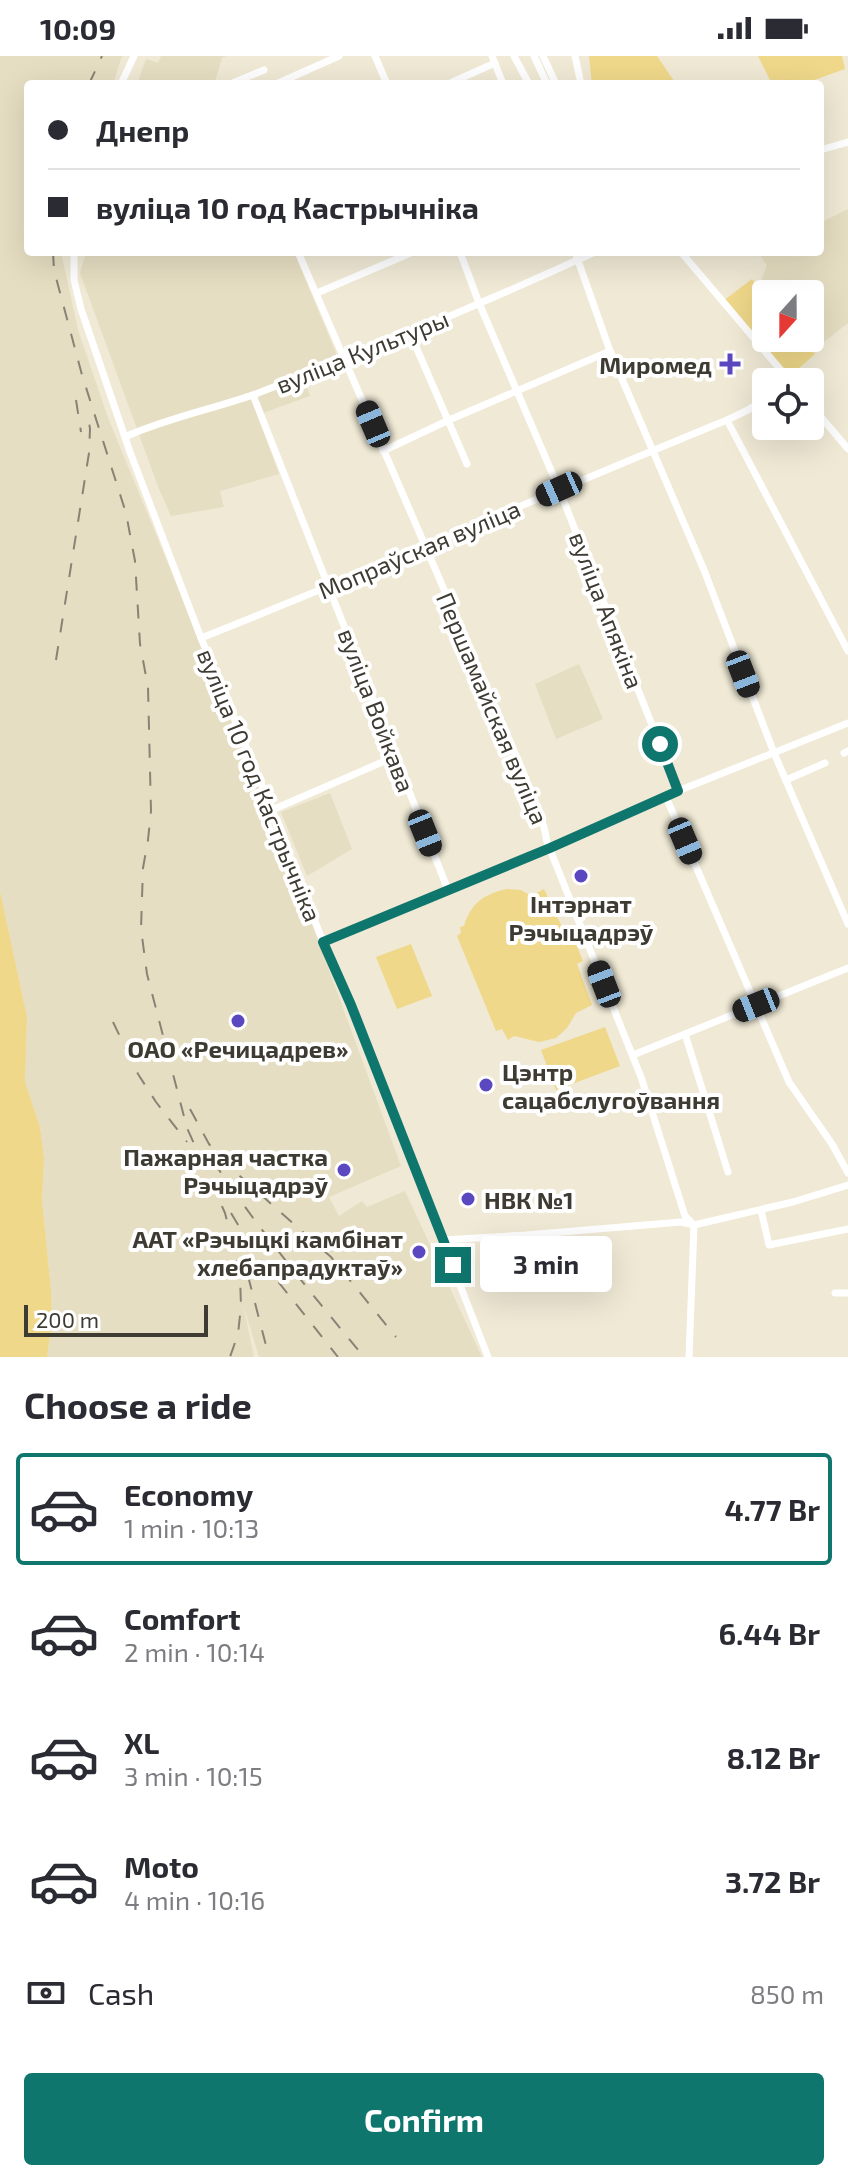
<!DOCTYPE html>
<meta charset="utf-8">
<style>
body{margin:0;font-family:"Exo 2",sans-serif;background:#f2f2f3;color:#2b2b33;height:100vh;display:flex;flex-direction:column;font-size:30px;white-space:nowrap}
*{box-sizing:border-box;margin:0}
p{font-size:26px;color:#7c7c81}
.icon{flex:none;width:44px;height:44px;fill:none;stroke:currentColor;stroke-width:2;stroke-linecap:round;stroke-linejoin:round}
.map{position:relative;height:1301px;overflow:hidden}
.details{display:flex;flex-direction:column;background:#fff;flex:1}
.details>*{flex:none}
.banner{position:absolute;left:24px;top:24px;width:800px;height:176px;border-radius:8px;box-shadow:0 8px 32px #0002;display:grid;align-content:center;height:176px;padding:0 24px;background:#fff}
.needle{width:52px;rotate:201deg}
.tools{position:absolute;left:752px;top:224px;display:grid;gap:16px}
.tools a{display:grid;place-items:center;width:72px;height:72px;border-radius:8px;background:#fff;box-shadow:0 8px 32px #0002;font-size:40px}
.scale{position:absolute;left:24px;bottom:20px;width:184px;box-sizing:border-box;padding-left:8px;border:4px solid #3e3b33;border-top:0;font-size:22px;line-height:28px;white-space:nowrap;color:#3e3b33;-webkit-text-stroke:6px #fff;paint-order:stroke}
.end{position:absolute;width:36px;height:36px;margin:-18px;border:10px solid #0f766e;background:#fff;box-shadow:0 0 0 4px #fff}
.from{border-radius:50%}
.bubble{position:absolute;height:56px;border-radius:8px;background:#fff;box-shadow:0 8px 32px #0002;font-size:26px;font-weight:700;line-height:56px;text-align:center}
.car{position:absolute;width:24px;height:48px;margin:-24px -12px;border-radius:10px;box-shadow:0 0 6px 2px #0007;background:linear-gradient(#222 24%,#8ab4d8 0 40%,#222 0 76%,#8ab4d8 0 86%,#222 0)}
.banner b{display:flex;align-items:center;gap:28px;height:76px;font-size:30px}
.banner b+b{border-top:2px solid #e1e1e2}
.banner i{width:20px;height:20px;background:#2b2b33}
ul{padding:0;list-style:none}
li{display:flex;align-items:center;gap:24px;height:112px;margin:0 16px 12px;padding:0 8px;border:4px solid transparent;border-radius:8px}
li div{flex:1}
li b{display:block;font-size:30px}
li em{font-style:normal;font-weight:700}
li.selected{border-color:#0f766e}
li>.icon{width:72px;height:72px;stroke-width:1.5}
h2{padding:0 24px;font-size:36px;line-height:96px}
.pay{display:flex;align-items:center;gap:20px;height:88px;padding:0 24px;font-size:30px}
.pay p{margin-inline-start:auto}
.primary-button{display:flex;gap:16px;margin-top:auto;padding:16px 24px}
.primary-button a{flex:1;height:92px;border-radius:8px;background:#0f766e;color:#fff;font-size:32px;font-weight:700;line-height:92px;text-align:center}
.status{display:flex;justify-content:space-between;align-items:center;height:56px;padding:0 40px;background:#fff;direction:ltr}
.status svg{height:22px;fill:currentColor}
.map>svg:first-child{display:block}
.built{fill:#e6dec2}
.green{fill:#efd88a}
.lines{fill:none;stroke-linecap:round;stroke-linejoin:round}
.minor{stroke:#fff;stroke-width:7}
.rail{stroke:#888376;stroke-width:2;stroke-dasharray:14 14;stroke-linecap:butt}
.route{stroke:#0f766e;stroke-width:10}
.poi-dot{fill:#5b48c0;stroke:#fff;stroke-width:3}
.labels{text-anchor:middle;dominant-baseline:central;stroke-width:8;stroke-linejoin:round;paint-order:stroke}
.street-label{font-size:24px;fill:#3e3b33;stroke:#fff}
.poi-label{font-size:24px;font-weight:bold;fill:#3e3b33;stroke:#fff;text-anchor:end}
</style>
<div class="status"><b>10:09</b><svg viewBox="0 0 49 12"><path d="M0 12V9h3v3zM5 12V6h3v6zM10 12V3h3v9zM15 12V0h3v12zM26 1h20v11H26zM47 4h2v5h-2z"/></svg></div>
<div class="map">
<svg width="848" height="1301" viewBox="0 0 848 1301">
<rect width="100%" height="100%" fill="#efe9d5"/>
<g class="built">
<path d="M 0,0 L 122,0 L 113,28 L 28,28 L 28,196 L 61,196 L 78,274 L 108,362 L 275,767 L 401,1110 L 329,1141 L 339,1160 L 362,1145 L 367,1151 L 405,1135 L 482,1301 L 259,1301 L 243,1248 L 254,1301 L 47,1301 L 52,1267 L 51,1234 L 42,1144 L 44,1103 L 40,1071 L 25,1026 L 27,961 L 0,835 Z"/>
<path d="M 161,0 L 226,0 L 222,2 L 214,28 L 137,28 L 146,3 L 158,7 Z"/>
<path d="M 848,153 L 848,267 L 814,294 L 804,282 L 810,282 L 810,238 L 767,238 L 759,229 L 767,209 L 759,198 L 763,196 L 820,196 L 820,167 Z"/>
<path d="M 86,196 L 294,196 L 338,302 L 303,318 L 310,340 L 257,359 L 279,418 L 220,435 L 224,451 L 171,460 L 159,433 L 80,217 Z"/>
<path d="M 579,608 L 603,663 L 556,683 L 535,628 Z"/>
<path d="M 330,737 L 352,793 L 307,820 L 281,756 Z"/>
</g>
<g class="green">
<path d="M 589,0 L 657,0 L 676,28 L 592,28 Z"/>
<path d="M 758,0 L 842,0 L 845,13 L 803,28 L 772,28 Z"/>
<path d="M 752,223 L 766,240 L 766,282 L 802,282 L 815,298 L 789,321 L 723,245 Z"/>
<path d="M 507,833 L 521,834 L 531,840 L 544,833 L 562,871 L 568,869 L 583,905 L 577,908 L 592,949 L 576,957 L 567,972 L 556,982 L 539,986 L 514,980 L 508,984 L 502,973 L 496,975 L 457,880 L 461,877 L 460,871 L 464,870 C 471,847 484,838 507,833 Z"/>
<path d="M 0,835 L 27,961 L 25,1026 L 40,1071 L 44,1103 L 42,1144 L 51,1234 L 52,1267 L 47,1301 L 0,1301 Z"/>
<path d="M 411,888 L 432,940 L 397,953 L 376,901 Z"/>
<path d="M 605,971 L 620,1010 L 556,1034 L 541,994 Z"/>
</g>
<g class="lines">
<g class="minor">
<path d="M 375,0 L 387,28"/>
<path d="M 492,0 L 503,28"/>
<path d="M 514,0 L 529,28"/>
<path d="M 534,0 L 547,28"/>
<path d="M 543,0 L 556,28"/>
<path d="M 575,0 L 581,28"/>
<path d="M 121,28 L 134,0"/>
<path d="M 230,28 L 264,14"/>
<path d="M 276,28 L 339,0"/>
<path d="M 448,28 L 495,7"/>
<path d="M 820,94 L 848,86"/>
<path d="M 74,196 L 74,224 L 81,253 L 130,396 L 201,582 L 272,754 L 323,886 L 351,949 L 488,1301"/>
<path d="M 298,196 L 523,716 L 544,771 L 547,786 L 641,1021 L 685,1160 L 694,1169 L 689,1301"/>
<path d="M 460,196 L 479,247 L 559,433 L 678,735"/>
<path d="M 575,196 L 610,295 L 704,514 L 774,697 L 848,868"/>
<path d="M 681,196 L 791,326"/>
<path d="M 317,237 L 413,196"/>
<path d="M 410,277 L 467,408"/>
<path d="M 253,339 L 448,834"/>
<path d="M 810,348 L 848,393"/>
<path d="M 727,364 L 848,595"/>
<path d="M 125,381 C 167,362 214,353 258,337 C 372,294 484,247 595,196"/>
<path d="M 383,395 L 449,364 L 610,295"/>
<path d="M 201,582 C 378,512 551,436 727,364 L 748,354 L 766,342"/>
<path d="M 844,697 L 848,695"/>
<path d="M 786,724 L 825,707"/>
<path d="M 666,741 L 789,1026 L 832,1088 L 848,1117"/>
<path d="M 272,754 L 394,701"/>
<path d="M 323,886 L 550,792 L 678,735 L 848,667"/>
<path d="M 685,978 L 728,1116"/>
<path d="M 633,999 L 848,912"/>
<path d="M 761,1154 L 769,1189 L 848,1173"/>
<path d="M 443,1184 L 526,1179 L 681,1166 L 694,1169 L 793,1146 L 848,1129"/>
<path d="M 835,1237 L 848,1237"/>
</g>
<g class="rail">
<path d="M 89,28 L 102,0"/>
<path d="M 53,196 L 54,214 L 82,319 L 126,457 L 135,505 L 140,588 L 148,631 L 151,755 L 148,784 L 143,812 L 141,873 L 147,918 L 187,1072 L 225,1157 L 235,1196 L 240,1220 L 241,1250 L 238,1278 L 230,1301"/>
<path d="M 76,344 L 81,376"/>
<path d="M 56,604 L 89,397 L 90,373 L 88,359"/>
<path d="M 113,966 L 138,1018 L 156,1046 L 187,1086"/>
<path d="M 190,1053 L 209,1088 L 224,1106 L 331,1201 L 396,1281"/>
<path d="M 213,1105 C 259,1174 311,1237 364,1301"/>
<path d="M 231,1157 L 253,1194 L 338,1301"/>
<path d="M 248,1220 L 269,1301"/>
</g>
</g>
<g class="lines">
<path class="route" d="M 453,1209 L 351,949 L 323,886 L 550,792 L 678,735 L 660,688"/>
</g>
<g class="poi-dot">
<path d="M726 296h8v8h8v8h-8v8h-8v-8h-8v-8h8z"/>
<circle cx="581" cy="820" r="8"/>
<circle cx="238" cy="965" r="8"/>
<circle cx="486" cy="1029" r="8"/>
<circle cx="344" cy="1114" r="8"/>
<circle cx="468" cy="1143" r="8"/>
<circle cx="419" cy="1196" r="8"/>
</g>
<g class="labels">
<g class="street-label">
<text transform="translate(362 295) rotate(-22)">вуліца Культуры</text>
<text transform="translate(419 493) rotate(-23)">Мопраўская вуліца</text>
<text transform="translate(607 554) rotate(69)">вуліца Апякіна</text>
<text transform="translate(493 652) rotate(67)">Першамайская вуліца</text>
<text transform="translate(377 654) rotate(69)">вуліца Войкава</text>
<text transform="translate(260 729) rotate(68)">вуліца 10 год Кастрычніка</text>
</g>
<g class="poi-label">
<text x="712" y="308">Миромед</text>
<text x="581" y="847" text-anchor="middle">Інтэрнат<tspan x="581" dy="28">Рэчыцадрэў</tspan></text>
<text x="238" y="992" text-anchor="middle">ОАО «Речицадрев»</text>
<text x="502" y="1015" text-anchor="start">Цэнтр<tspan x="502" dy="28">сацабслугоўвання</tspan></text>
<text x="328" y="1100">Пажарная частка<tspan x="328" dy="28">Рэчыцадрэў</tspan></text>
<text x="484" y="1143" text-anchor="start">НВК №1</text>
<text x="403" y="1182">ААТ «Рэчыцкі камбінат<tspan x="403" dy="28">хлебапрадуктаў»</tspan></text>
</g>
</g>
</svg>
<div class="tools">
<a><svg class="needle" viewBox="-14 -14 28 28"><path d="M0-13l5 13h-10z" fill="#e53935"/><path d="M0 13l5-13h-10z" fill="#7c7c81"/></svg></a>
<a><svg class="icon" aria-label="locate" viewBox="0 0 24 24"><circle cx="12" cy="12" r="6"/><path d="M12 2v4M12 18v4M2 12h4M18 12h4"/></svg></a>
</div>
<div class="scale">200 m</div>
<i class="end from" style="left:660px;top:688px"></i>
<i class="end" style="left:453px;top:1209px"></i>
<div class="bubble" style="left:480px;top:1180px;width:132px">3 min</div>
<i class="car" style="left:373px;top:368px;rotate:337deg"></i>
<i class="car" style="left:559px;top:433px;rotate:246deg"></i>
<i class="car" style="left:743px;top:618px;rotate:159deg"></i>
<i class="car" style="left:425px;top:777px;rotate:158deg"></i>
<i class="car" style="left:685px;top:785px;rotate:157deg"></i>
<i class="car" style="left:604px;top:928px;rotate:339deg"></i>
<i class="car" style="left:756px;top:949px;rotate:248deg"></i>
<div class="banner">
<b><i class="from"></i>Днепр</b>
<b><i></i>вуліца 10 год Кастрычніка</b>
</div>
</div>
<section class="details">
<h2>Choose a ride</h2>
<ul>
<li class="selected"><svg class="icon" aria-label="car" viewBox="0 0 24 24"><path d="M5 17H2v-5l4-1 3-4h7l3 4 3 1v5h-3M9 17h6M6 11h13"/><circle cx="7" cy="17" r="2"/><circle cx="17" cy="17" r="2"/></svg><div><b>Economy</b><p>1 min · 10:13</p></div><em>4.77 Br</em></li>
<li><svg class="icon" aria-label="car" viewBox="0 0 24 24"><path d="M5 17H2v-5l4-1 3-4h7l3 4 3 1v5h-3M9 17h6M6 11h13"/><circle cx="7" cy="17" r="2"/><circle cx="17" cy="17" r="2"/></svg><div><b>Comfort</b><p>2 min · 10:14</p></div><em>6.44 Br</em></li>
<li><svg class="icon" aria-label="car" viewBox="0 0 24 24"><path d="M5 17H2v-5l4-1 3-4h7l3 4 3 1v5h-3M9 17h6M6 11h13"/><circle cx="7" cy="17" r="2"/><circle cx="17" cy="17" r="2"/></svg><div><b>XL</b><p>3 min · 10:15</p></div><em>8.12 Br</em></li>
<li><svg class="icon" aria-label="car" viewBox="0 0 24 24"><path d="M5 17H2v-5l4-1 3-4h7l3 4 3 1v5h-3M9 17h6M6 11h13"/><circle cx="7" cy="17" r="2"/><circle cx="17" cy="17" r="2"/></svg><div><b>Moto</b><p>4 min · 10:16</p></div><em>3.72 Br</em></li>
</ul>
<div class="pay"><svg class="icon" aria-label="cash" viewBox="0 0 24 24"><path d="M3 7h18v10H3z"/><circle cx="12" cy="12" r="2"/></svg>Cash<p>850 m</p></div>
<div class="primary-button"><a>Confirm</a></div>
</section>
